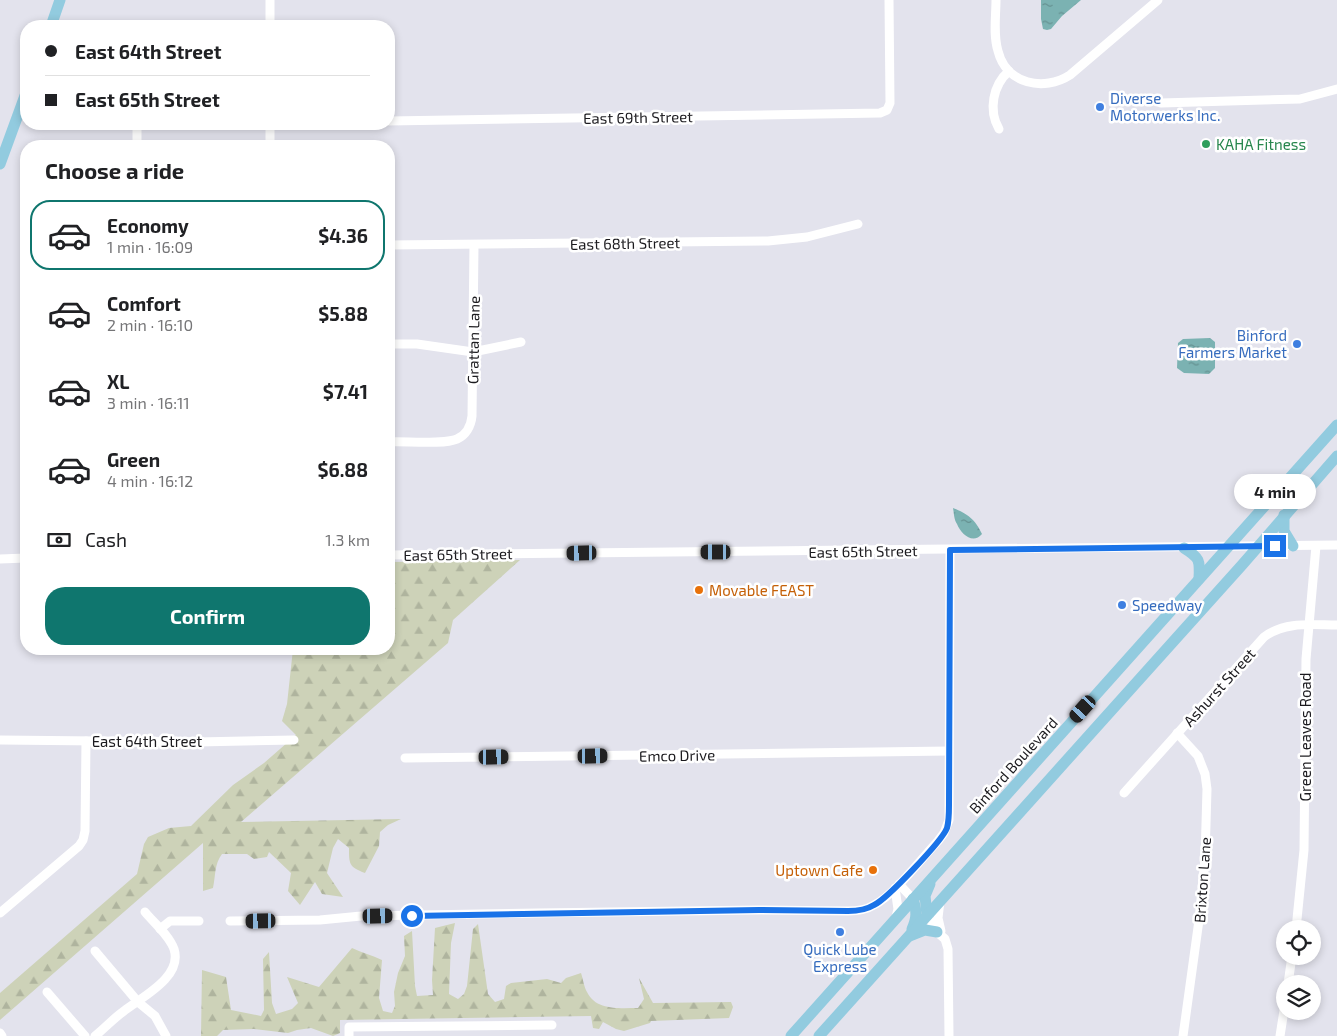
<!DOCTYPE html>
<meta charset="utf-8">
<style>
body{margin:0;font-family:"Exo 2",sans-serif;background:#f2f2f2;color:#202124;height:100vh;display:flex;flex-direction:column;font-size:19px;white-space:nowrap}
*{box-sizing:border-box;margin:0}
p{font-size:16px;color:#757577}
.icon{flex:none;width:28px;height:28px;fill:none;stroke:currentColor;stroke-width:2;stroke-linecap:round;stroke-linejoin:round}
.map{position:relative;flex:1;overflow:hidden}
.details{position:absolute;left:20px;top:140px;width:375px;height:515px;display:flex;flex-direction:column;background:#fff;border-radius:20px;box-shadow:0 2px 8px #0003}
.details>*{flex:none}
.top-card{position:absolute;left:20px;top:20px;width:375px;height:110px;border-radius:20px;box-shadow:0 2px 8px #0003;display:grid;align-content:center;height:110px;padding:0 25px;background:#fff}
.tools{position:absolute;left:1276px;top:920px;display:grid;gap:10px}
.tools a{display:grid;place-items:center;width:45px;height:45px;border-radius:50%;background:#fff;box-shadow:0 2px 8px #0003;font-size:25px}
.end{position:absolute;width:22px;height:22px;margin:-11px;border:6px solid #1a73e8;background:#fff;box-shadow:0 0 0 2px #fff}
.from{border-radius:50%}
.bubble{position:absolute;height:35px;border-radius:18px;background:#fff;box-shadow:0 2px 8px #0003;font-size:16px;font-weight:700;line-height:35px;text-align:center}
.car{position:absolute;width:15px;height:30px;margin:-15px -8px;border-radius:6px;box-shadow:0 0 4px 1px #0007;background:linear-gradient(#222 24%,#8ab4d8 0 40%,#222 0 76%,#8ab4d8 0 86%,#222 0)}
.top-card b{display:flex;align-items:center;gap:18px;height:48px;font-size:19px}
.top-card b+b{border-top:1px solid #e0e0e0}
.top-card i{width:12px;height:12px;background:#202124}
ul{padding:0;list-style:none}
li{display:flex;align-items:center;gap:15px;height:70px;margin:0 10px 8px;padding:0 15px;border:2px solid transparent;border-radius:20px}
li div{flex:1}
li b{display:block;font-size:19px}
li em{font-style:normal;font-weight:700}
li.current{border-color:#0f766e}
li>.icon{width:45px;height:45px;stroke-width:1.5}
h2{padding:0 25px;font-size:22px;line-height:60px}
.pay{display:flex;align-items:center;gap:12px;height:55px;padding:0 25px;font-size:19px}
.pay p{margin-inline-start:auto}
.button{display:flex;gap:10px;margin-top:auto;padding:10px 25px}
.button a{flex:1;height:58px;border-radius:20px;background:#0f766e;color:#fff;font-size:20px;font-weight:700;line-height:58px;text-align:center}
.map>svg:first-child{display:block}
.forest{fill:url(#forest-firs)}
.water{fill:url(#water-ripples)}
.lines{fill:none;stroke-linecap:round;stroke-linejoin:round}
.minor{stroke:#fff;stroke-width:9}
.major{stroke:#92cbdf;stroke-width:11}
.route{stroke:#1a73e8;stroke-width:6}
.shop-dot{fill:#3f7fe0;stroke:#fff;stroke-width:2}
.leisure-dot{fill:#2e9e5b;stroke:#fff;stroke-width:2}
.food-dot{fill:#e8710a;stroke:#fff;stroke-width:2}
.labels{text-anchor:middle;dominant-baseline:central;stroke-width:5;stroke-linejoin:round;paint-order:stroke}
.shop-label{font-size:15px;fill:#366cbe;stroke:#fff;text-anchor:start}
.street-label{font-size:15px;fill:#1b1a1e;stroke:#fff}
.leisure-label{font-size:15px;fill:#27864d;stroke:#fff;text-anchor:start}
.food-label{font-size:15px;fill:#c56008;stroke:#fff;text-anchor:start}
</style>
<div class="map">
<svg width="1337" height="1036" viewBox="0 0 1337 1036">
<defs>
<pattern id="forest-firs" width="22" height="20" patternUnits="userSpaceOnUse" patternTransform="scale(1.25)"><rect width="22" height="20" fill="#cdd2b8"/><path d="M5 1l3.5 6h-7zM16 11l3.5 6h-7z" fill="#afb49e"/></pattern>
<pattern id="water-ripples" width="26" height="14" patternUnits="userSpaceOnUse" patternTransform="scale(1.25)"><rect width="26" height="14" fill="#7bb2b2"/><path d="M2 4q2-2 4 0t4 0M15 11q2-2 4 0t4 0" fill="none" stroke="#649090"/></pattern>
</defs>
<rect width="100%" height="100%" fill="#e3e3ed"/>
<g class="forest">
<path d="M 520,560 L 453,620 L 448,643 L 241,822 L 401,819 L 388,825 L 380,832 L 379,846 L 365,873 C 349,867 349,864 349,848 L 338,839 L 333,848 L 327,873 L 343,897 L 322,894 L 315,882 L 300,905 L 288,891 L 291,873 L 269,852 L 267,857 L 254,859 L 247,854 L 222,854 C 214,865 216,874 213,888 L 203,891 L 203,843 L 0,1020 L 0,993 L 137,874 L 144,844 L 148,837 L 169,828 L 191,826 L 233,785 L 264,763 L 296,735 L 282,721 L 287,704 L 293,649 L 389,649 L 389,562 Z"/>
<path d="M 455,923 L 451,943 L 449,994 L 458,999 L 464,994 L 467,986 L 473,929 L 478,924 L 488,994 L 495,1002 L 504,999 L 506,986 L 511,983 L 547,979 L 561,983 L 566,978 L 581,973 C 583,979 584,987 587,992 C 596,1011 620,1008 638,1008 L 644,999 L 639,978 L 653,1003 L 731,1002 L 733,1007 L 729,1018 L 651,1021 L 650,1023 L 624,1031 L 616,1029 L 603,1022 L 599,1029 L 593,1028 L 591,1016 L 340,1020 L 340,1033 L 333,1036 L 311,1028 L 297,1030 L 288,1033 L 254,1029 L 223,1030 L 217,1036 L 201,1036 L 202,970 L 226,977 L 231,1010 L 261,1016 L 264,1010 L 263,959 L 269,952 L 272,1003 L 276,1014 L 292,1009 L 298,1003 L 287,977 L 319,987 L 352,948 C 362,953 372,955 382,960 L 379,998 L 383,1011 L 392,1013 L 395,1006 L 394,992 L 398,973 L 405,956 L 404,936 L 412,931 L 415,986 L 417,996 L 433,995 L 432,980 L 435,928 Z"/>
</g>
<g class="water">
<path d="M 1041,0 L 1081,0 L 1062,16 L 1051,29 L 1047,30 L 1043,29 L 1041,19 Z"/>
<path d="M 1210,338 L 1215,342 L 1215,368 L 1209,374 L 1184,373 L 1177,368 L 1178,343 L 1183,339 Z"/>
<path d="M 953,508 C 968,514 975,519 982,534 C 973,545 961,534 957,524 C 954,520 954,513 953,508 Z"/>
</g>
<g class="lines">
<g class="minor">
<path d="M 270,0 L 270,26"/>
<path d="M 996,0 C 996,16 993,35 998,51 C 1006,84 1044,92 1070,75 L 1158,0"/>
<path d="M 1161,103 L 1300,99 L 1337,89"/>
<path d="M 389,121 L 880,113 L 887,110 L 890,103 L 889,0"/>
<path d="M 270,124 L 270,146"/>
<path d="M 999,129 C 988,110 993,85 1009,71"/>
<path d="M 137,146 L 137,124"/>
<path d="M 389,245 L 768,241 L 807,237 L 858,224"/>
<path d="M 389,344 L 417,344 L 473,352 L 521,342"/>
<path d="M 389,442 C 405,441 443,445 457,439 C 466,435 471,426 472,416 L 474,245"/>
<path d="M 389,555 L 1337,545"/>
<path d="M 0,559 L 26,558"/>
<path d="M 1177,733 L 1198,756 L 1205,774 L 1207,789 L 1205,859 L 1199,920 L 1183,1036"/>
<path d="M 0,740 L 197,742 L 294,740"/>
<path d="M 405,758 L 949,751"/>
<path d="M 1124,793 L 1264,637 C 1285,621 1312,625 1337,625"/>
<path d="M 899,884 L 913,899"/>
<path d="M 895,888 L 898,909 L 896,917"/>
<path d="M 940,901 L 938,918 L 941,931"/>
<path d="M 0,913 L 79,846 L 83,840 L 85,831 L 86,741"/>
<path d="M 927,915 L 937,932 L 945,939 L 948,949 L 949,1036"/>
<path d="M 230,921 L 320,920 L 361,916 L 538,913 L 759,910 L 848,911 C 857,911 866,910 874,905 C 894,895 922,858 938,841 L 944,833 L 949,820 L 950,550"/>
<path d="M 160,929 L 170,921 L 199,921"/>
<path d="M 1296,929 L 1304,850 L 1306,659 L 1316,546"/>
<path d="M 95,951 L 138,1002 L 155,1016 L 166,1036"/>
<path d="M 1288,984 L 1292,956"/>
<path d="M 47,992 L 85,1036"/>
<path d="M 0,1033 L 2,1036"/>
<path d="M 95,1036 C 105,1028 114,1018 124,1011 C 142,997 183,977 174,949 C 169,935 154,923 145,912"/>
<path d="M 349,1036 L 349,1027 L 552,1025"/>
<path d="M 1280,1036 L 1285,1004"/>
</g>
<g class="major">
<path d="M 51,26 L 60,0"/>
<path d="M 0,164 L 26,93"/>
<path d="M 1284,515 L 1284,531 L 1293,546"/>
<path d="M 1184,548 C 1200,558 1200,560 1199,579"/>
<path d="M 927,915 L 925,896 L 930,884"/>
<path d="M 912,929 C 917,918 917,911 913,899"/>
<path d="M 910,936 L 925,930 L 937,932"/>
<path d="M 791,1036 L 1337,425"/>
<path d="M 819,1036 L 1242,565 L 1337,456"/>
</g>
</g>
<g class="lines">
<path class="route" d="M 412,916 L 759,910 L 848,911 C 857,911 866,910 874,905 C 887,899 942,841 947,828 C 949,821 949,813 949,805 L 950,550 L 1275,546"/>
</g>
<g class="shop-dot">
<circle cx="1100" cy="107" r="5"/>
<circle cx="1297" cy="344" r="5"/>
<circle cx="1122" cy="605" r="5"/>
<circle cx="840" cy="932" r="5"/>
</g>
<circle class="leisure-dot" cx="1206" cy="144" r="5"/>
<g class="food-dot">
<circle cx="699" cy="590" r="5"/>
<circle cx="873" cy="870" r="5"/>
</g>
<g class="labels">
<g class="shop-label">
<text x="1110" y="98">Diverse<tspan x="1110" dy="17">Motorwerks Inc.</tspan></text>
<text x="1287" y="335" text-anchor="end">Binford<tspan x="1287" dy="17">Farmers Market</tspan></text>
<text x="1132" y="605">Speedway</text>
<text x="840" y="949" text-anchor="middle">Quick Lube<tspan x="840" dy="17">Express</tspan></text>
</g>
<g class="street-label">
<text transform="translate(638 117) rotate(-1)">East 69th Street</text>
<text transform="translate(625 243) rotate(-1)">East 68th Street</text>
<text transform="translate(473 340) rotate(-89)">Grattan Lane</text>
<text transform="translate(863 551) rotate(-1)">East 65th Street</text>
<text transform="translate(458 554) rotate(-1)">East 65th Street</text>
<text transform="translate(1219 687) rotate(-48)">Ashurst Street</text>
<text transform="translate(1305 737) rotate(-90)">Green Leaves Road</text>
<text x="147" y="741">East 64th Street</text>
<text transform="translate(677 755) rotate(-1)">Emco Drive</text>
<text transform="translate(1013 765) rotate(-48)">Binford Boulevard</text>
<text transform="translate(1202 880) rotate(-86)">Brixton Lane</text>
</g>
<g class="leisure-label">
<text x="1216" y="144">KAHA Fitness</text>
</g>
<g class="food-label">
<text x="709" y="590">Movable FEAST</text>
<text x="863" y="870" text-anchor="end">Uptown Cafe</text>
</g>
</g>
</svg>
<div class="tools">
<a><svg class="icon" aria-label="locate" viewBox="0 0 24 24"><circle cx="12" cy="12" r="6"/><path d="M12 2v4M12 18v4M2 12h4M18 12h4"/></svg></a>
<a><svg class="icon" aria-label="layers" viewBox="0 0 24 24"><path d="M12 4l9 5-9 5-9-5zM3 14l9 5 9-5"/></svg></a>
</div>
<i class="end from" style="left:412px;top:916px"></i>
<i class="end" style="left:1275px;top:546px"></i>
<div class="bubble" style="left:1234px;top:474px;width:82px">4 min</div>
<i class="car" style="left:716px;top:552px;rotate:270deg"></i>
<i class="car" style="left:582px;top:553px;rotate:269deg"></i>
<i class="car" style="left:1083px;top:709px;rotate:222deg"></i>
<i class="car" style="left:593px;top:756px;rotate:89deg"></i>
<i class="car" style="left:494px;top:757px;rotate:89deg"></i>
<i class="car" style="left:378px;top:916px;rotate:89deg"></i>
<i class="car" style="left:261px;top:921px;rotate:269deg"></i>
<div class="top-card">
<b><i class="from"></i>East 64th Street</b>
<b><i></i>East 65th Street</b>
</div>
<section class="details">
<h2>Choose a ride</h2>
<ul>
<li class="current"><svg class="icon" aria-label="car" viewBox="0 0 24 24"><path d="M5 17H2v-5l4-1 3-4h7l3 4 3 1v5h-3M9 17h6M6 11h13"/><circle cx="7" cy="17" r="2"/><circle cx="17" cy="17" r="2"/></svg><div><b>Economy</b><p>1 min · 16:09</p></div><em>$4.36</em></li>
<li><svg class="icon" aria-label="car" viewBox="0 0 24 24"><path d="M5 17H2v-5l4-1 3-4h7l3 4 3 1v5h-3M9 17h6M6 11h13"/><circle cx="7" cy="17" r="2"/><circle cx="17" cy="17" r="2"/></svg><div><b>Comfort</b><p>2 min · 16:10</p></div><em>$5.88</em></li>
<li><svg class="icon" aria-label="car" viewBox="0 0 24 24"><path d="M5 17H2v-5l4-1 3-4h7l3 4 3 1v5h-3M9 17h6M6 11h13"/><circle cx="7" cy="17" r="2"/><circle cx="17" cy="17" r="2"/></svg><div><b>XL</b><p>3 min · 16:11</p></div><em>$7.41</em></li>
<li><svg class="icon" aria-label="car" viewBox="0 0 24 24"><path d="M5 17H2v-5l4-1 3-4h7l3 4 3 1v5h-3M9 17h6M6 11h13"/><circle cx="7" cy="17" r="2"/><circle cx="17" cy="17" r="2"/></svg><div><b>Green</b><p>4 min · 16:12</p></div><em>$6.88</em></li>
</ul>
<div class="pay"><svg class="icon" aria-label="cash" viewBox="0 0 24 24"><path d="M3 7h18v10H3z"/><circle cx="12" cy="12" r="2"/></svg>Cash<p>1.3 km</p></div>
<div class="button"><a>Confirm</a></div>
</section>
</div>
